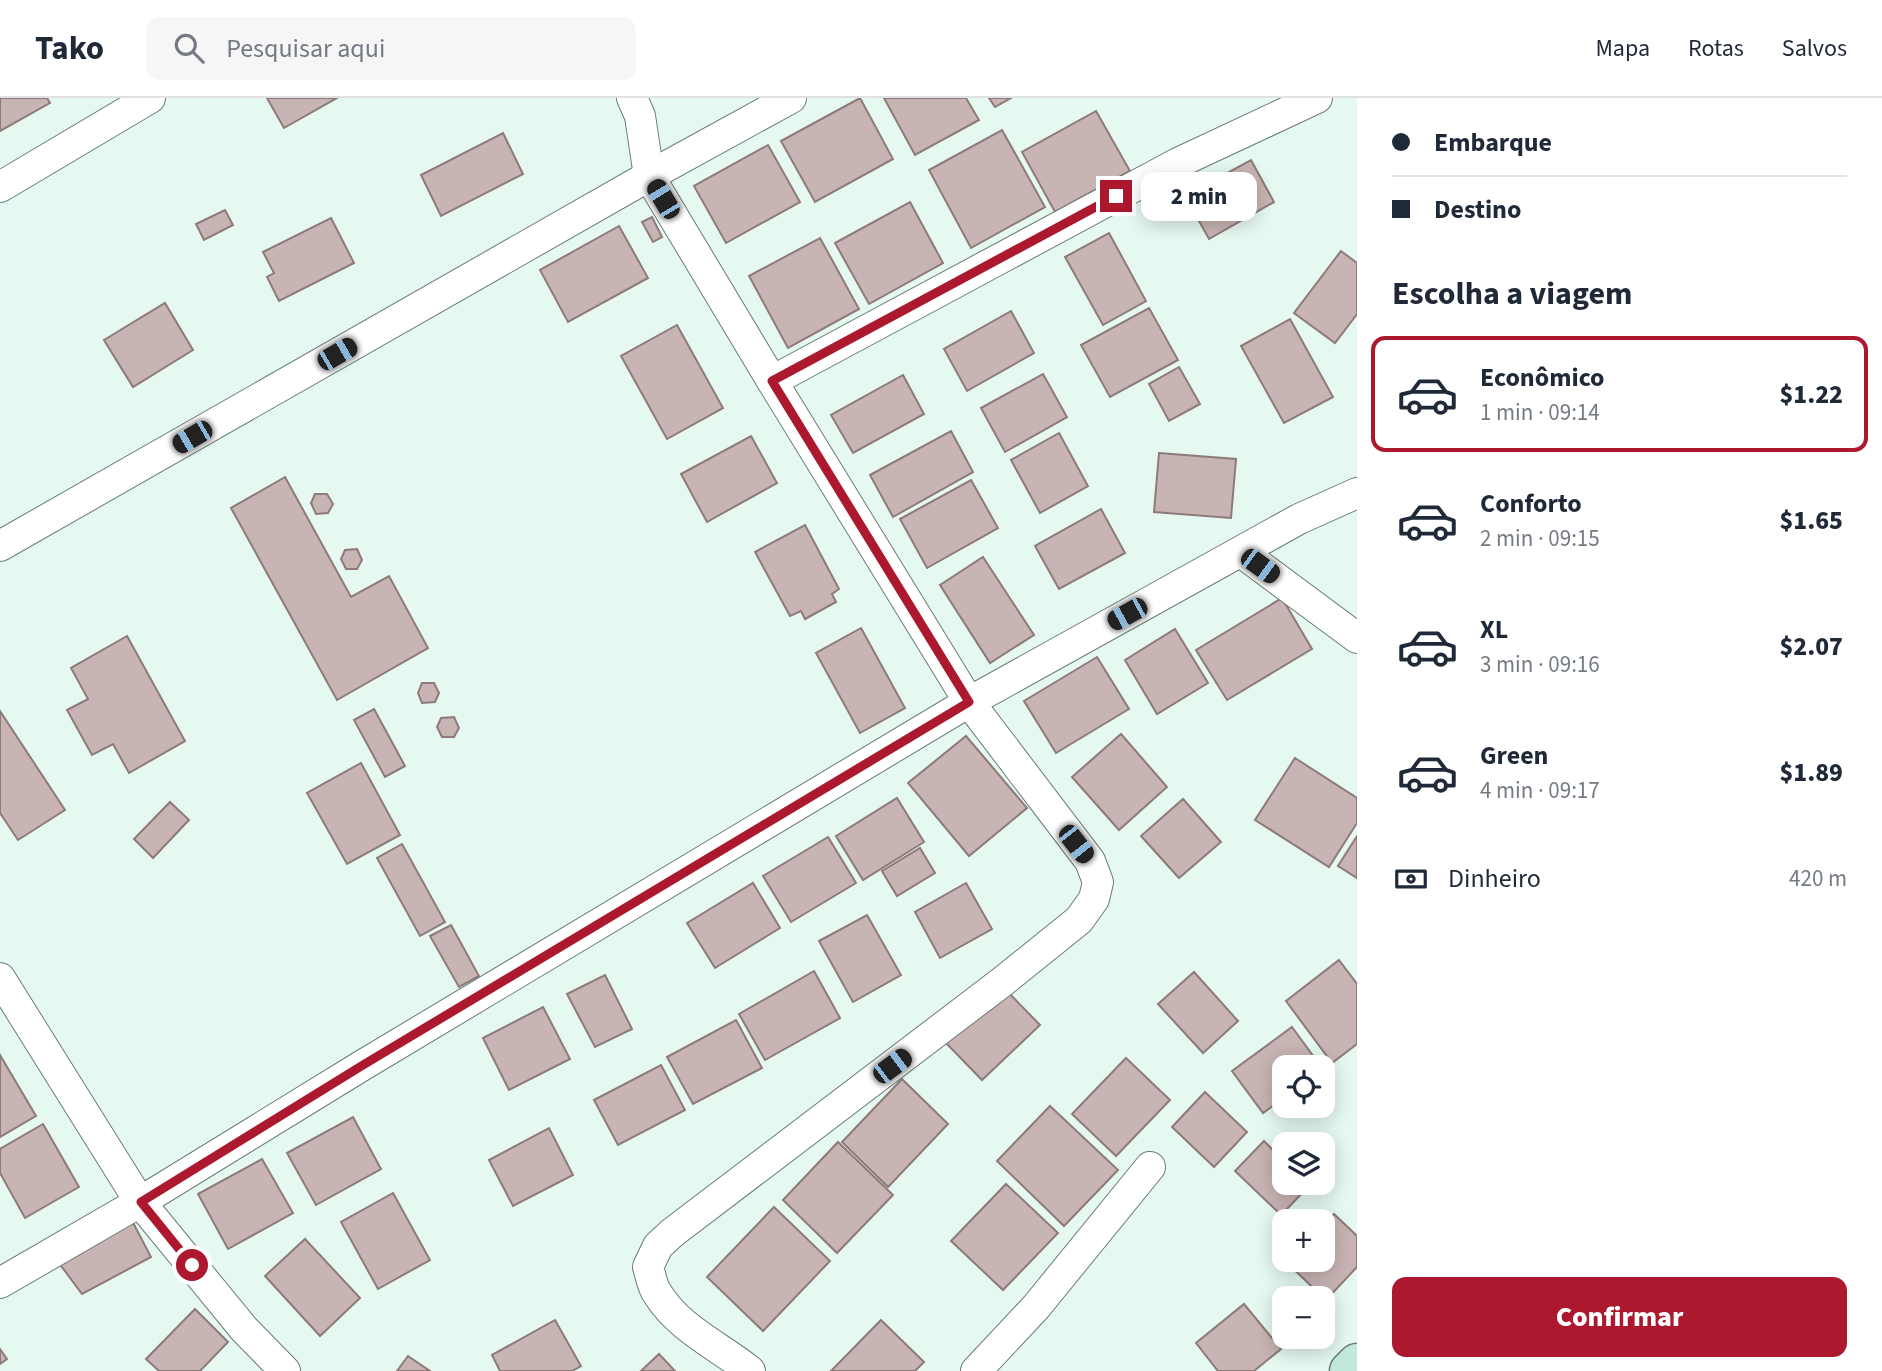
<!DOCTYPE html>
<html lang="pt">
<meta charset="utf-8">
<style>
body{margin:0;font-family:"Source Sans 3",sans-serif;background:#f6f6f7;color:#1f2937;height:100vh;display:flex;flex-direction:column;font-size:26px;white-space:nowrap}
*{box-sizing:border-box;margin:0}
p{font-size:23px;color:#747a83}
.icon{flex:none;width:38px;height:38px;fill:none;stroke:currentColor;stroke-width:2;stroke-linecap:round;stroke-linejoin:round}
.map{position:relative;flex:1;overflow:hidden}
.sheet{display:flex;flex-direction:column;background:#fff;width:525px}
.sheet>*{flex:none}
.guide{display:grid;align-content:center;height:154px;padding:0 35px;background:#fff}
.tools{position:absolute;left:1272px;top:957px;display:grid;gap:14px}
.tools a{display:grid;place-items:center;width:63px;height:63px;border-radius:14px;background:#fff;box-shadow:0 4px 18px #0003;font-size:35px}
.end{position:absolute;width:32px;height:32px;margin:-16px;border:9px solid #ac182e;background:#fff;box-shadow:0 0 0 4px #fff}
.from{border-radius:50%}
.bubble{position:absolute;height:49px;border-radius:14px;background:#fff;box-shadow:0 4px 18px #0003;font-size:23px;font-weight:800;line-height:49px;text-align:center}
.car{position:absolute;width:21px;height:42px;margin:-21px -10px;border-radius:9px;box-shadow:0 0 5px 2px #0007;background:linear-gradient(#222 24%,#8ab4d8 0 40%,#222 0 76%,#8ab4d8 0 86%,#222 0)}
.guide b{display:flex;align-items:center;gap:24px;height:66px;font-size:26px}
.guide b+b{border-top:2px solid #e0e1e3}
.guide i{width:18px;height:18px;background:#1f2937}
ul{padding:0;list-style:none}
li{display:flex;align-items:center;gap:21px;height:116px;margin:0 14px 10px;padding:0 21px;border:4px solid transparent;border-radius:14px}
li div{flex:1}
li b{display:block;font-size:26px}
li em{font-style:normal;font-weight:800}
li.on{border-color:#ac182e}
li>.icon{width:63px;height:63px;stroke-width:1.5}
h2{padding:0 35px;font-size:32px;line-height:84px}
.pay{display:flex;align-items:center;gap:18px;height:77px;padding:0 35px;font-size:26px}
.pay p{margin-inline-start:auto}
.primary-button{display:flex;gap:14px;margin-top:auto;padding:14px 35px}
.primary-button a{flex:1;height:80px;border-radius:14px;background:#ac182e;color:#fff;font-size:28px;font-weight:800;line-height:80px;text-align:center}
header{display:flex;align-items:center;gap:42px;box-sizing:border-box;height:98px;padding:0 35px;background:#fff;border-bottom:2px solid #e0e1e3}
header strong{font-size:33px}
nav{display:flex;gap:38px;margin-inline-start:auto;font-size:24px}
.search{width:490px;height:63px;background:#f6f6f7;display:flex;align-items:center;gap:18px;box-sizing:border-box;padding:0 24px;border-radius:14px;color:#747a83;font-size:26px}
main{display:flex;flex:1;min-height:0}
.map>svg:first-child{display:block}
.building{fill:#c8b4b3;stroke:#8d7a79;stroke-width:2}
.lines{fill:none;stroke-linecap:round;stroke-linejoin:round}
.street-casing{stroke:#6a7c74;stroke-width:32}
.secondary-casing{stroke:#6a7c74;stroke-width:41}
.street{stroke:#fff;stroke-width:30}
.secondary{stroke:#c3e9de;stroke-width:38}
.route{stroke:#ac182e;stroke-width:9}
</style>
<header>
<strong>Tako</strong>
<div class="search"><svg class="icon" aria-label="search" viewBox="0 0 24 24"><circle cx="10" cy="10" r="6"/><path d="M15 15l6 6"/></svg>Pesquisar aqui</div>
<nav><a>Mapa</a><a>Rotas</a><a>Salvos</a></nav>
</header>
<main>
<div class="map">
<svg width="1357" height="1273" viewBox="0 0 1357 1273">
<rect width="100%" height="100%" fill="#e5f9f1"/>
<g class="building">
<path d="M 0,0 L 47,0 L 50,5 L 0,33 Z"/>
<path d="M 267,0 L 337,0 L 284,30 Z"/>
<path d="M 860,0 L 893,61 L 815,104 L 781,43 Z"/>
<path d="M 884,0 L 966,0 L 979,22 L 915,57 Z"/>
<path d="M 989,0 L 1011,0 L 995,9 Z"/>
<path d="M 1096,13 L 1130,73 L 1055,114 L 1022,54 Z"/>
<path d="M 1002,32 L 1045,109 L 971,150 L 929,72 Z"/>
<path d="M 503,35 L 523,76 L 441,118 L 421,77 Z"/>
<path d="M 768,47 L 800,104 L 726,145 L 694,88 Z"/>
<path d="M 1251,62 L 1274,104 L 1209,141 L 1185,98 Z"/>
<path d="M 910,104 L 943,165 L 869,206 L 835,145 Z"/>
<path d="M 225,112 L 233,127 L 204,142 L 196,126 Z"/>
<path d="M 652,119 L 662,139 L 653,144 L 642,124 Z"/>
<path d="M 331,120 L 354,165 L 279,203 L 267,179 L 274,175 L 263,154 Z"/>
<path d="M 619,128 L 648,180 L 568,224 L 540,172 Z"/>
<path d="M 1109,135 L 1146,203 L 1103,227 L 1065,159 Z"/>
<path d="M 820,140 L 859,211 L 788,250 L 749,178 Z"/>
<path d="M 1341,153 L 1357,165 L 1357,216 L 1335,245 L 1294,215 Z"/>
<path d="M 165,205 L 193,252 L 133,289 L 104,242 Z"/>
<path d="M 1149,210 L 1178,262 L 1110,299 L 1081,247 Z"/>
<path d="M 1011,213 L 1034,255 L 967,293 L 944,251 Z"/>
<path d="M 1290,221 L 1333,299 L 1284,325 L 1241,248 Z"/>
<path d="M 677,227 L 723,310 L 667,341 L 621,258 Z"/>
<path d="M 1179,269 L 1200,306 L 1169,323 L 1149,286 Z"/>
<path d="M 1043,276 L 1067,319 L 1005,354 L 981,310 Z"/>
<path d="M 903,277 L 924,316 L 853,355 L 831,317 Z"/>
<path d="M 951,333 L 973,374 L 893,419 L 870,377 Z"/>
<path d="M 1059,335 L 1088,388 L 1040,415 L 1011,362 Z"/>
<path d="M 751,338 L 777,385 L 707,424 L 681,376 Z"/>
<path d="M 1159,355 L 1236,361 L 1231,420 L 1154,414 Z"/>
<path d="M 285,379 L 351,499 L 389,478 L 428,550 L 337,602 L 231,410 Z"/>
<path d="M 971,382 L 998,430 L 927,470 L 900,421 Z"/>
<path d="M 315,396 L 327,396 L 333,406 L 328,415 L 316,416 L 311,405 Z"/>
<path d="M 1101,411 L 1125,455 L 1059,491 L 1035,448 Z"/>
<path d="M 805,427 L 839,491 L 832,496 L 836,504 L 805,521 L 801,513 L 790,518 L 755,454 Z"/>
<path d="M 357,451 L 362,462 L 357,471 L 346,471 L 341,461 L 345,452 Z"/>
<path d="M 983,459 L 1034,537 L 990,565 L 940,487 Z"/>
<path d="M 1282,500 L 1312,551 L 1227,602 L 1196,552 Z"/>
<path d="M 861,530 L 905,610 L 860,635 L 816,555 Z"/>
<path d="M 1175,531 L 1208,585 L 1157,616 L 1125,562 Z"/>
<path d="M 127,538 L 185,643 L 129,675 L 113,646 L 92,657 L 67,612 L 88,601 L 71,570 Z"/>
<path d="M 1097,559 L 1129,611 L 1056,655 L 1024,603 Z"/>
<path d="M 422,585 L 434,585 L 439,595 L 435,604 L 422,605 L 418,595 Z"/>
<path d="M 374,611 L 405,668 L 385,679 L 354,622 Z"/>
<path d="M 0,613 L 65,712 L 18,742 L 0,715 Z"/>
<path d="M 454,619 L 459,630 L 454,639 L 442,639 L 437,629 L 441,620 Z"/>
<path d="M 1121,636 L 1167,689 L 1119,732 L 1072,679 Z"/>
<path d="M 966,638 L 1027,710 L 969,758 L 908,685 Z"/>
<path d="M 1295,660 L 1357,700 L 1357,725 L 1329,769 L 1255,722 Z"/>
<path d="M 361,665 L 400,737 L 347,766 L 307,695 Z"/>
<path d="M 897,700 L 924,744 L 863,782 L 836,738 Z"/>
<path d="M 1183,701 L 1221,744 L 1179,780 L 1141,738 Z"/>
<path d="M 170,704 L 189,722 L 153,760 L 134,741 Z"/>
<path d="M 1357,738 L 1357,780 L 1338,768 Z"/>
<path d="M 828,739 L 856,785 L 791,824 L 763,778 Z"/>
<path d="M 402,746 L 445,824 L 420,838 L 377,760 Z"/>
<path d="M 920,750 L 935,775 L 897,798 L 882,773 Z"/>
<path d="M 753,785 L 780,830 L 715,870 L 687,825 Z"/>
<path d="M 966,785 L 992,831 L 940,860 L 915,814 Z"/>
<path d="M 867,817 L 901,877 L 853,904 L 819,843 Z"/>
<path d="M 451,827 L 479,878 L 459,889 L 430,838 Z"/>
<path d="M 1339,862 L 1357,886 L 1357,946 L 1332,965 L 1286,903 Z"/>
<path d="M 814,873 L 840,920 L 765,962 L 739,916 Z"/>
<path d="M 1194,874 L 1238,923 L 1203,955 L 1158,906 Z"/>
<path d="M 605,877 L 632,931 L 595,949 L 567,896 Z"/>
<path d="M 1004,890 L 1040,927 L 982,982 L 946,945 Z"/>
<path d="M 543,909 L 570,961 L 509,992 L 483,940 Z"/>
<path d="M 736,922 L 762,970 L 693,1006 L 667,959 Z"/>
<path d="M 1292,929 L 1322,970 L 1284,970 L 1284,1000 L 1263,1015 L 1232,973 Z"/>
<path d="M 0,957 L 36,1018 L 0,1039 Z"/>
<path d="M 1126,960 L 1170,1002 L 1116,1058 L 1072,1016 Z"/>
<path d="M 661,967 L 685,1012 L 618,1047 L 594,1002 Z"/>
<path d="M 902,981 L 948,1026 L 888,1089 L 842,1044 Z"/>
<path d="M 1205,994 L 1247,1034 L 1214,1069 L 1172,1029 Z"/>
<path d="M 1050,1008 L 1118,1072 L 1064,1128 L 997,1063 Z"/>
<path d="M 353,1019 L 381,1071 L 316,1107 L 287,1055 Z"/>
<path d="M 43,1026 L 79,1089 L 25,1120 L 0,1075 L 0,1051 Z"/>
<path d="M 549,1030 L 573,1077 L 513,1108 L 489,1062 Z"/>
<path d="M 1264,1043 L 1284,1063 L 1284,1085 L 1308,1085 L 1310,1087 L 1281,1117 L 1235,1073 Z"/>
<path d="M 838,1044 L 893,1097 L 837,1155 L 783,1102 Z"/>
<path d="M 262,1061 L 293,1115 L 228,1151 L 198,1096 Z"/>
<path d="M 1006,1086 L 1058,1135 L 1003,1192 L 951,1143 Z"/>
<path d="M 393,1095 L 430,1162 L 378,1191 L 341,1124 Z"/>
<path d="M 774,1109 L 830,1163 L 763,1233 L 707,1179 Z"/>
<path d="M 1334,1116 L 1357,1138 L 1357,1169 L 1326,1202 L 1287,1165 L 1290,1162 L 1323,1162 L 1323,1127 Z"/>
<path d="M 129,1117 L 151,1159 L 82,1196 L 53,1157 Z"/>
<path d="M 305,1141 L 360,1200 L 320,1238 L 265,1178 Z"/>
<path d="M 1244,1206 L 1281,1251 L 1254,1273 L 1218,1273 L 1196,1245 Z"/>
<path d="M 195,1211 L 228,1244 L 200,1273 L 159,1273 L 146,1261 Z"/>
<path d="M 555,1222 L 581,1268 L 572,1273 L 500,1273 L 492,1257 Z"/>
<path d="M 881,1222 L 924,1264 L 915,1273 L 831,1273 Z"/>
<path d="M 0,1251 L 7,1261 L 0,1266 Z"/>
<path d="M 659,1256 L 675,1273 L 641,1273 Z"/>
<path d="M 408,1258 L 430,1273 L 397,1273 Z"/>
</g>
<g class="lines">
<g class="street-casing">
<g id="street">
<path d="M 632,0 L 640,18 L 649,78 L 772,283 L 969,604 L 1090,763 L 1098,784 L 1094,801 L 1079,822 L 1002,884 L 672,1135 L 658,1148 L 648,1169 C 651,1178 652,1188 657,1195 C 679,1231 719,1248 750,1273"/>
<path d="M 0,89 L 150,0"/>
<path d="M 772,283 L 1178,65 L 1317,0"/>
<path d="M 0,448 L 649,78 L 791,0"/>
<path d="M 1241,454 L 1357,540"/>
<path d="M 0,880 L 140,1104 L 244,1231 L 285,1273"/>
<path d="M 0,1185 L 140,1104 L 363,967 L 969,604 L 1299,421 L 1357,395"/>
<path d="M 976,1273 L 1036,1209 L 1150,1069"/>
</g>
</g>
<g class="secondary-casing">
<path id="secondary" d="M 1349,1273 L 1357,1265"/>
</g>
<use href="#street" class="street"/>
<use href="#secondary" class="secondary"/>
</g>
<g class="lines">
<path class="route" d="M 192,1167 L 141,1104 L 363,967 L 969,604 L 772,283 L 1116,98"/>
</g>
</svg>
<div class="tools">
<a><svg class="icon" aria-label="locate" viewBox="0 0 24 24"><circle cx="12" cy="12" r="6"/><path d="M12 2v4M12 18v4M2 12h4M18 12h4"/></svg></a>
<a><svg class="icon" aria-label="layers" viewBox="0 0 24 24"><path d="M12 4l9 5-9 5-9-5zM3 14l9 5 9-5"/></svg></a>
<a>+</a>
<a>−</a>
</div>
<i class="end from" style="left:192px;top:1167px"></i>
<i class="end" style="left:1116px;top:98px"></i>
<div class="bubble" style="left:1141px;top:74px;width:116px">2 min</div>
<i class="car" style="left:663px;top:101px;rotate:329deg"></i>
<i class="car" style="left:337px;top:256px;rotate:60deg"></i>
<i class="car" style="left:192px;top:339px;rotate:240deg"></i>
<i class="car" style="left:1260px;top:468px;rotate:126deg"></i>
<i class="car" style="left:1127px;top:516px;rotate:241deg"></i>
<i class="car" style="left:1076px;top:746px;rotate:142deg"></i>
<i class="car" style="left:892px;top:968px;rotate:53deg"></i>
</div>
<section class="sheet">
<div class="guide">
<b><i class="from"></i>Embarque</b>
<b><i></i>Destino</b>
</div>
<h2>Escolha a viagem</h2>
<ul>
<li class="on"><svg class="icon" aria-label="car" viewBox="0 0 24 24"><path d="M5 17H2v-5l4-1 3-4h7l3 4 3 1v5h-3M9 17h6M6 11h13"/><circle cx="7" cy="17" r="2"/><circle cx="17" cy="17" r="2"/></svg><div><b>Econômico</b><p>1 min · 09:14</p></div><em>$1.22</em></li>
<li><svg class="icon" aria-label="car" viewBox="0 0 24 24"><path d="M5 17H2v-5l4-1 3-4h7l3 4 3 1v5h-3M9 17h6M6 11h13"/><circle cx="7" cy="17" r="2"/><circle cx="17" cy="17" r="2"/></svg><div><b>Conforto</b><p>2 min · 09:15</p></div><em>$1.65</em></li>
<li><svg class="icon" aria-label="car" viewBox="0 0 24 24"><path d="M5 17H2v-5l4-1 3-4h7l3 4 3 1v5h-3M9 17h6M6 11h13"/><circle cx="7" cy="17" r="2"/><circle cx="17" cy="17" r="2"/></svg><div><b>XL</b><p>3 min · 09:16</p></div><em>$2.07</em></li>
<li><svg class="icon" aria-label="car" viewBox="0 0 24 24"><path d="M5 17H2v-5l4-1 3-4h7l3 4 3 1v5h-3M9 17h6M6 11h13"/><circle cx="7" cy="17" r="2"/><circle cx="17" cy="17" r="2"/></svg><div><b>Green</b><p>4 min · 09:17</p></div><em>$1.89</em></li>
</ul>
<div class="pay"><svg class="icon" aria-label="cash" viewBox="0 0 24 24"><path d="M3 7h18v10H3z"/><circle cx="12" cy="12" r="2"/></svg>Dinheiro<p>420 m</p></div>
<div class="primary-button"><a>Confirmar</a></div>
</section>
</main>
